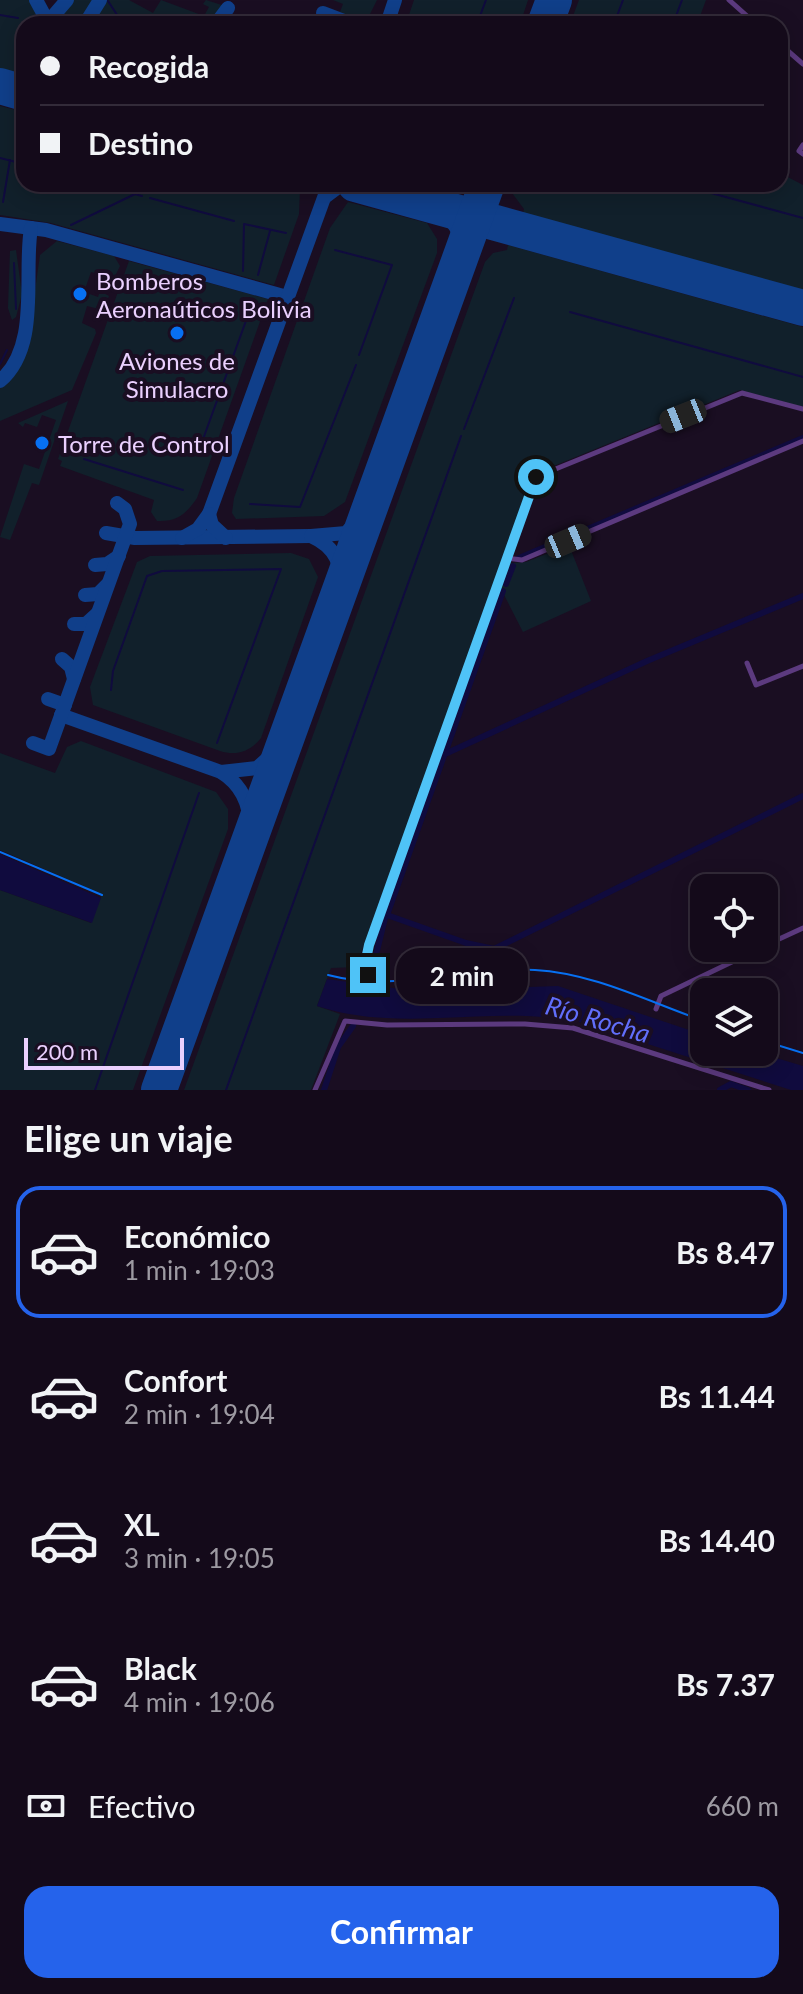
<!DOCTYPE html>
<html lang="es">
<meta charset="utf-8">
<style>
body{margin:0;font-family:Lato,sans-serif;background:#211827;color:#f1f3f6;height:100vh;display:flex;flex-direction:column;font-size:30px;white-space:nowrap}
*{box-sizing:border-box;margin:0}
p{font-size:26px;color:#9d9aa2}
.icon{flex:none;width:44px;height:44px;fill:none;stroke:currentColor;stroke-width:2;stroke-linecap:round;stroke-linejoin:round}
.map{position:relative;height:1090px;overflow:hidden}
.drawer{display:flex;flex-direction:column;background:#140a1a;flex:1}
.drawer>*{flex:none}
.guide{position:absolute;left:16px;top:16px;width:772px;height:176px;border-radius:24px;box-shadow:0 4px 20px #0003,0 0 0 2px #332b39;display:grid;align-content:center;height:176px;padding:0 24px;background:#140a1a}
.fabs{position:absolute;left:690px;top:874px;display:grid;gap:16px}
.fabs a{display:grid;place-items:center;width:88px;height:88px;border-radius:16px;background:#140a1a;box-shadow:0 4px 20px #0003,0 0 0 2px #332b39;font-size:40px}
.scale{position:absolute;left:24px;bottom:20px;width:160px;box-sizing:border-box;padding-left:8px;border:4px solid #ead0fe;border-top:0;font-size:22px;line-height:28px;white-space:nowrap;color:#ead0fe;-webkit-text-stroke:6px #1a0e22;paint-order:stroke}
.end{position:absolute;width:36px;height:36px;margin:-18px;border:10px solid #4fc3f7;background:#111;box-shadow:0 0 0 4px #111}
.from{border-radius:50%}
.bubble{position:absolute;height:56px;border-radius:24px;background:#140a1a;box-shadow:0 4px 20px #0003,0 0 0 2px #332b39;font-size:26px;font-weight:700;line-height:56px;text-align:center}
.car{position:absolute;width:24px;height:48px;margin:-24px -12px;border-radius:10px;box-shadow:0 0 6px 2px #0007;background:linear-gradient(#222 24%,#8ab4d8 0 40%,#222 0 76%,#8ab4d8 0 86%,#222 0)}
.guide b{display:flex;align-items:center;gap:28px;height:76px;font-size:30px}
.guide b+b{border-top:2px solid #332b39}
.guide i{width:20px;height:20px;background:#f1f3f6}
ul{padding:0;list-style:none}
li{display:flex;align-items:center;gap:24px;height:132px;margin:0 16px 12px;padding:0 8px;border:4px solid transparent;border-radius:24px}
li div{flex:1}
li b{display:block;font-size:30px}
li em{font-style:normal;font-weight:700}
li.on{border-color:#2563eb}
li>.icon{width:72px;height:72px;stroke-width:1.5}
h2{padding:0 24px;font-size:36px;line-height:96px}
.pay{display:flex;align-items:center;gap:20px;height:88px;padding:0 24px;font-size:30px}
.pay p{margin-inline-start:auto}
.primary-button{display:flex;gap:16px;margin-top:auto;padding:16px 24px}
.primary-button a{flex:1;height:92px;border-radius:24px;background:#2563eb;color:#fff;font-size:32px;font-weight:700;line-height:92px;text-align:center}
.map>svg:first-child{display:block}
.green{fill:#11202b}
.water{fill:#100b3e}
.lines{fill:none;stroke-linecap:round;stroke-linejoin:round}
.stream{stroke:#100b3e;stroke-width:2}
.canal{stroke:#100b3e;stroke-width:6}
.taxiway{stroke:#103f8a;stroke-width:14}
.runway{stroke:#103f8a;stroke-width:36}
.street{stroke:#5c3a7f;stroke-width:5}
.tram{stroke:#0770f2;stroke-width:2}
.route{stroke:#4fc3f7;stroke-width:10}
.poi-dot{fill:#0770f2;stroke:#1a0e22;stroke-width:3}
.labels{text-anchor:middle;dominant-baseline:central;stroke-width:8;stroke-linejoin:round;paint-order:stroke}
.poi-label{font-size:24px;fill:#ead0fe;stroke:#1a0e22;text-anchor:start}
.water-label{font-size:26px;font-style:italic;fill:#616efa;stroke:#1a0e22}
</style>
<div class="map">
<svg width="803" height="1090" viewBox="0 0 803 1090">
<rect width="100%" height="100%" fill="#1a0e22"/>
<g class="green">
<path d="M 0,0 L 29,0 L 42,24 L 24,24 L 24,75 L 0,69 Z"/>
<path d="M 69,0 L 97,0 L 82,24 L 59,24 L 56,17 Z"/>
<path d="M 103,0 L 129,0 L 153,13 L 161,0 L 204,16 L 209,7 L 203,4 L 206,0 L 225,6 L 213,24 L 87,24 Z"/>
<path d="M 333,0 L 377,0 L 365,24 L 340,12 L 343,4 Z"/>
<path d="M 414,0 L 528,0 L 520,24 L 406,24 Z"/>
<path d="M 579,0 L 706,0 L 697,24 L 570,24 Z"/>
<path d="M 0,106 L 24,112 L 24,184 L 285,184 L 300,188 L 299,214 L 274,285 L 51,223 L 0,215 Z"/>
<path d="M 780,173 L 803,185 L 803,290 L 523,213 L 524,209 L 512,193 L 512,184 L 780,184 Z"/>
<path d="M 348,202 L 427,223 L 437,239 L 437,253 L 345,502 L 324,516 L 236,519 L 232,513 L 234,498 L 330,228 Z"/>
<path d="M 57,241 L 114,256 L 120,266 L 114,278 L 91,272 L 84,292 L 98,297 L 100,291 L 109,296 L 103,310 L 87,306 L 82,323 L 95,329 L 96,333 L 72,390 L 0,421 L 0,388 L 21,362 L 28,340 L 40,255 Z"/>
<path d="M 508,245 L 803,327 L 803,407 L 740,390 L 534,474 L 356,967 L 331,968 L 317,1006 L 340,1014 L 311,1090 L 184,1090 L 485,262 L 493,253 L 507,250 Z"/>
<path d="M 16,250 L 22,294 L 16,317 L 12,320 L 8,308 L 10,251 Z"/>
<path d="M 129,261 L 268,299 L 197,498 C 186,514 177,522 157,521 L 151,512 L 154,500 L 60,466 L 62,461 L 58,459 Z"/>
<path d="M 68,401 L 39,485 L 32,483 L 10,540 L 0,537 L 24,464 L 39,469 L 56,420 L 42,415 L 37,427 L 25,423 L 23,427 L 18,423 Z"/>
<path d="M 569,545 L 591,601 L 523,632 L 501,589 L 510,563 L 526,562 Z"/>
<path d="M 291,553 L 309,559 L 318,577 L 261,738 C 250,752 236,756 220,751 L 93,705 L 90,687 L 137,562 L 150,556 Z"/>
<path d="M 81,741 L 216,792 L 228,809 L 228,829 L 133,1090 L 0,1090 L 0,890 L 91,923 L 102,894 L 0,850 L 0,753 L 55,773 L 67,747 Z"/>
</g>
<g class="water">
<path d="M 0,854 L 101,898 L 92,923 L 0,890 Z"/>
<path d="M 327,979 L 415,991 L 558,986 L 704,1035 L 704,1052 L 756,1052 L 803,1066 L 803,1090 L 791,1090 L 579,1022 C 493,1004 401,1034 317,1006 Z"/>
</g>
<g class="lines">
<g class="stream">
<path d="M 108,1 L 123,24"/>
<path d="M 0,15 L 18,18"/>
<path d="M 477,24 L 486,0"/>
<path d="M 614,24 L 623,0"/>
<path d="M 673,24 L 682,0"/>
<path d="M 0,158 L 24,164"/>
<path d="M 98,184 L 142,196"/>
<path d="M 678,184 L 803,218"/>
<path d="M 150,198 L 234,221"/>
<path d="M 3,202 L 10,160"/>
<path d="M 71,225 L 135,194"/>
<path d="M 335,250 L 392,265 L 359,355"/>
<path d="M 14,263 L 16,309"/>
<path d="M 243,271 L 244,224 L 286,233"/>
<path d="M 258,275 L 270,231"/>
<path d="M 570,312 L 803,377"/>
<path d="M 0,364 L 7,350"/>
<path d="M 464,429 L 514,298"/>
<path d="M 198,453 L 251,307"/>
<path d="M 84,459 L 183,490"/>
<path d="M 250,504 L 300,507 L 356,365"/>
<path d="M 111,690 L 113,671 L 147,576 L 162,571 L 281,569 L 217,743"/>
<path d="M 95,1090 L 199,793"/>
<path d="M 226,1090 L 461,436"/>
</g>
<g class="canal">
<path d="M 519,558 L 803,438"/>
<path d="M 506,584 L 513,566"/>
<path d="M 503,591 L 387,915 L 466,943 L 494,949 L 803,796"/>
<path d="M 445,754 L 647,661 L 803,596"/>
<path d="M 372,971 L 385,918"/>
<path d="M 324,1090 L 338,1047 L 353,1026"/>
<path d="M 720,1090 L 731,1084 L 748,1090"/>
</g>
<g class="taxiway">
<path d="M 36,0 L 49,24"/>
<path d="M 323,13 L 352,24"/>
<path d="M 48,22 L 67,0"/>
<path d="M 85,24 L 100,0"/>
<path d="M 216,24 L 228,8"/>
<path d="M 387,24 L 395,0"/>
<path d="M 325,197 L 337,188 L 357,184"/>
<path d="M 422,203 C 448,214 462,224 462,254"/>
<path d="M 446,209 L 469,204 L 486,187"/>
<path d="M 0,224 L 46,230 L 287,297"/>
<path d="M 0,381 C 41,346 23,274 31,228"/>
<path d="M 209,514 L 329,184"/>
<path d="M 106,533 L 135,538 L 311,536"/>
<path d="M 182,538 L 198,529 L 209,514 L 212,525 L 226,538"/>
<path d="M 95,565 L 107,564 L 119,556"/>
<path d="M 340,592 C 343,565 336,547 311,536 L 346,533 L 370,507"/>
<path d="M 85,595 L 98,594 L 107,585"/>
<path d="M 74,624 L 86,624 L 97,614"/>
<path d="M 62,659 L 71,667 L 74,679"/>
<path d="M 48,699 L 65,705"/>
<path d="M 61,715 L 221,772"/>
<path d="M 33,743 L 49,749 L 130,524 L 125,509 L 117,503"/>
<path d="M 249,843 C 253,814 247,788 221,772 L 257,768 L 285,743"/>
</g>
<g class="runway">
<path d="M 545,24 L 554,0"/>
<path d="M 0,86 L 24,93"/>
<path d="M 355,184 L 803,308"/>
<path d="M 159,1090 L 487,184"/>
</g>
<g class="street">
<path d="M 729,0 L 756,24"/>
<path d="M 780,44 L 803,64"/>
<path d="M 803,145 L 799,151 L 803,154"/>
<path d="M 506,558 L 522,560 L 803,441"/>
<path d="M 747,663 L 756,685 L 803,666"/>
<path d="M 764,946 L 803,928"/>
<path d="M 368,975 L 367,953 L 380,914 L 536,477 L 742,393 L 803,409"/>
<path d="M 656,1009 L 661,996 L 761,948"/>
<path d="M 315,1090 L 345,1021 L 387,1025 L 525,1024 L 573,1028 L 769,1090"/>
</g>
<g class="tram">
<path d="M 0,852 L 102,895"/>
<path d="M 328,975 C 396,993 465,966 535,970 C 593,973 649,1002 704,1021"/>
<path d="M 764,1041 L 803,1053"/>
</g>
</g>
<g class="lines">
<path class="route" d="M 368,975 L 365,964 L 369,945 L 536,477"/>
</g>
<g class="poi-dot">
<circle cx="80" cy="294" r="8"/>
<circle cx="177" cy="333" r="8"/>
<circle cx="42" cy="443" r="8"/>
</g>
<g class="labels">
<g class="poi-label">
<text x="96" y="280">Bomberos<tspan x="96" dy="28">Aeronaúticos Bolivia</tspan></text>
<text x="177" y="360" text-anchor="middle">Aviones de<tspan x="177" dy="28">Simulacro</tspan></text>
<text x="58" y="443">Torre de Control</text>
</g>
<g class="water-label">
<text transform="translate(598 1019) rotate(16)">Río Rocha</text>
</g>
</g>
</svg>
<div class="fabs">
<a><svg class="icon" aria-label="locate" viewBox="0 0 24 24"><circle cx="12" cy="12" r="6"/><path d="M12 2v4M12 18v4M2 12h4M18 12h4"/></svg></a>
<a><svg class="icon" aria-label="layers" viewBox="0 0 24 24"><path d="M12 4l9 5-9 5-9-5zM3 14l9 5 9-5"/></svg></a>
</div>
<div class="scale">200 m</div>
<i class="end from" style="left:536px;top:477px"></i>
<i class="end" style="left:368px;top:975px"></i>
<div class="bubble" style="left:396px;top:948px;width:132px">2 min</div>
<i class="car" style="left:683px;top:416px;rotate:248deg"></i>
<i class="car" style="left:568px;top:541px;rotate:67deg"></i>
<div class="guide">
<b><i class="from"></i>Recogida</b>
<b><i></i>Destino</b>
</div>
</div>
<section class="drawer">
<h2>Elige un viaje</h2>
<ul>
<li class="on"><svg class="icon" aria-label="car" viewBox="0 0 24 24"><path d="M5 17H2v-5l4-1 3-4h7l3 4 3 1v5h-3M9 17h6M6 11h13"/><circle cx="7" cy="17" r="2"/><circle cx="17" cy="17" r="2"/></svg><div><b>Económico</b><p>1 min · 19:03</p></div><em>Bs 8.47</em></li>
<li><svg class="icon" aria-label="car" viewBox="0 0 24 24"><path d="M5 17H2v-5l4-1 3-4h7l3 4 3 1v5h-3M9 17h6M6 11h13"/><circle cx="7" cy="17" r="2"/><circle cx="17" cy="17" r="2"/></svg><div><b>Confort</b><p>2 min · 19:04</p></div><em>Bs 11.44</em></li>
<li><svg class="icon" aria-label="car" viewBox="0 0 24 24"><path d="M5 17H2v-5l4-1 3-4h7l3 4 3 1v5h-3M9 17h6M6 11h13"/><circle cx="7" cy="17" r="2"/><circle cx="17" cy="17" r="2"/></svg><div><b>XL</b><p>3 min · 19:05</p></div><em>Bs 14.40</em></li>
<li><svg class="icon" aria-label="car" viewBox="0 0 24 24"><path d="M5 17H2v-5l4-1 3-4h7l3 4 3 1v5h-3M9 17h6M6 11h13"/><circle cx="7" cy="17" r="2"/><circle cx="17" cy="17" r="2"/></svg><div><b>Black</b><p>4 min · 19:06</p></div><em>Bs 7.37</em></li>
</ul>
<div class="pay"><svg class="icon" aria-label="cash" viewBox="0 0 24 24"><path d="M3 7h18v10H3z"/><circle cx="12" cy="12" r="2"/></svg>Efectivo<p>660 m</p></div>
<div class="primary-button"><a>Confirmar</a></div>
</section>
